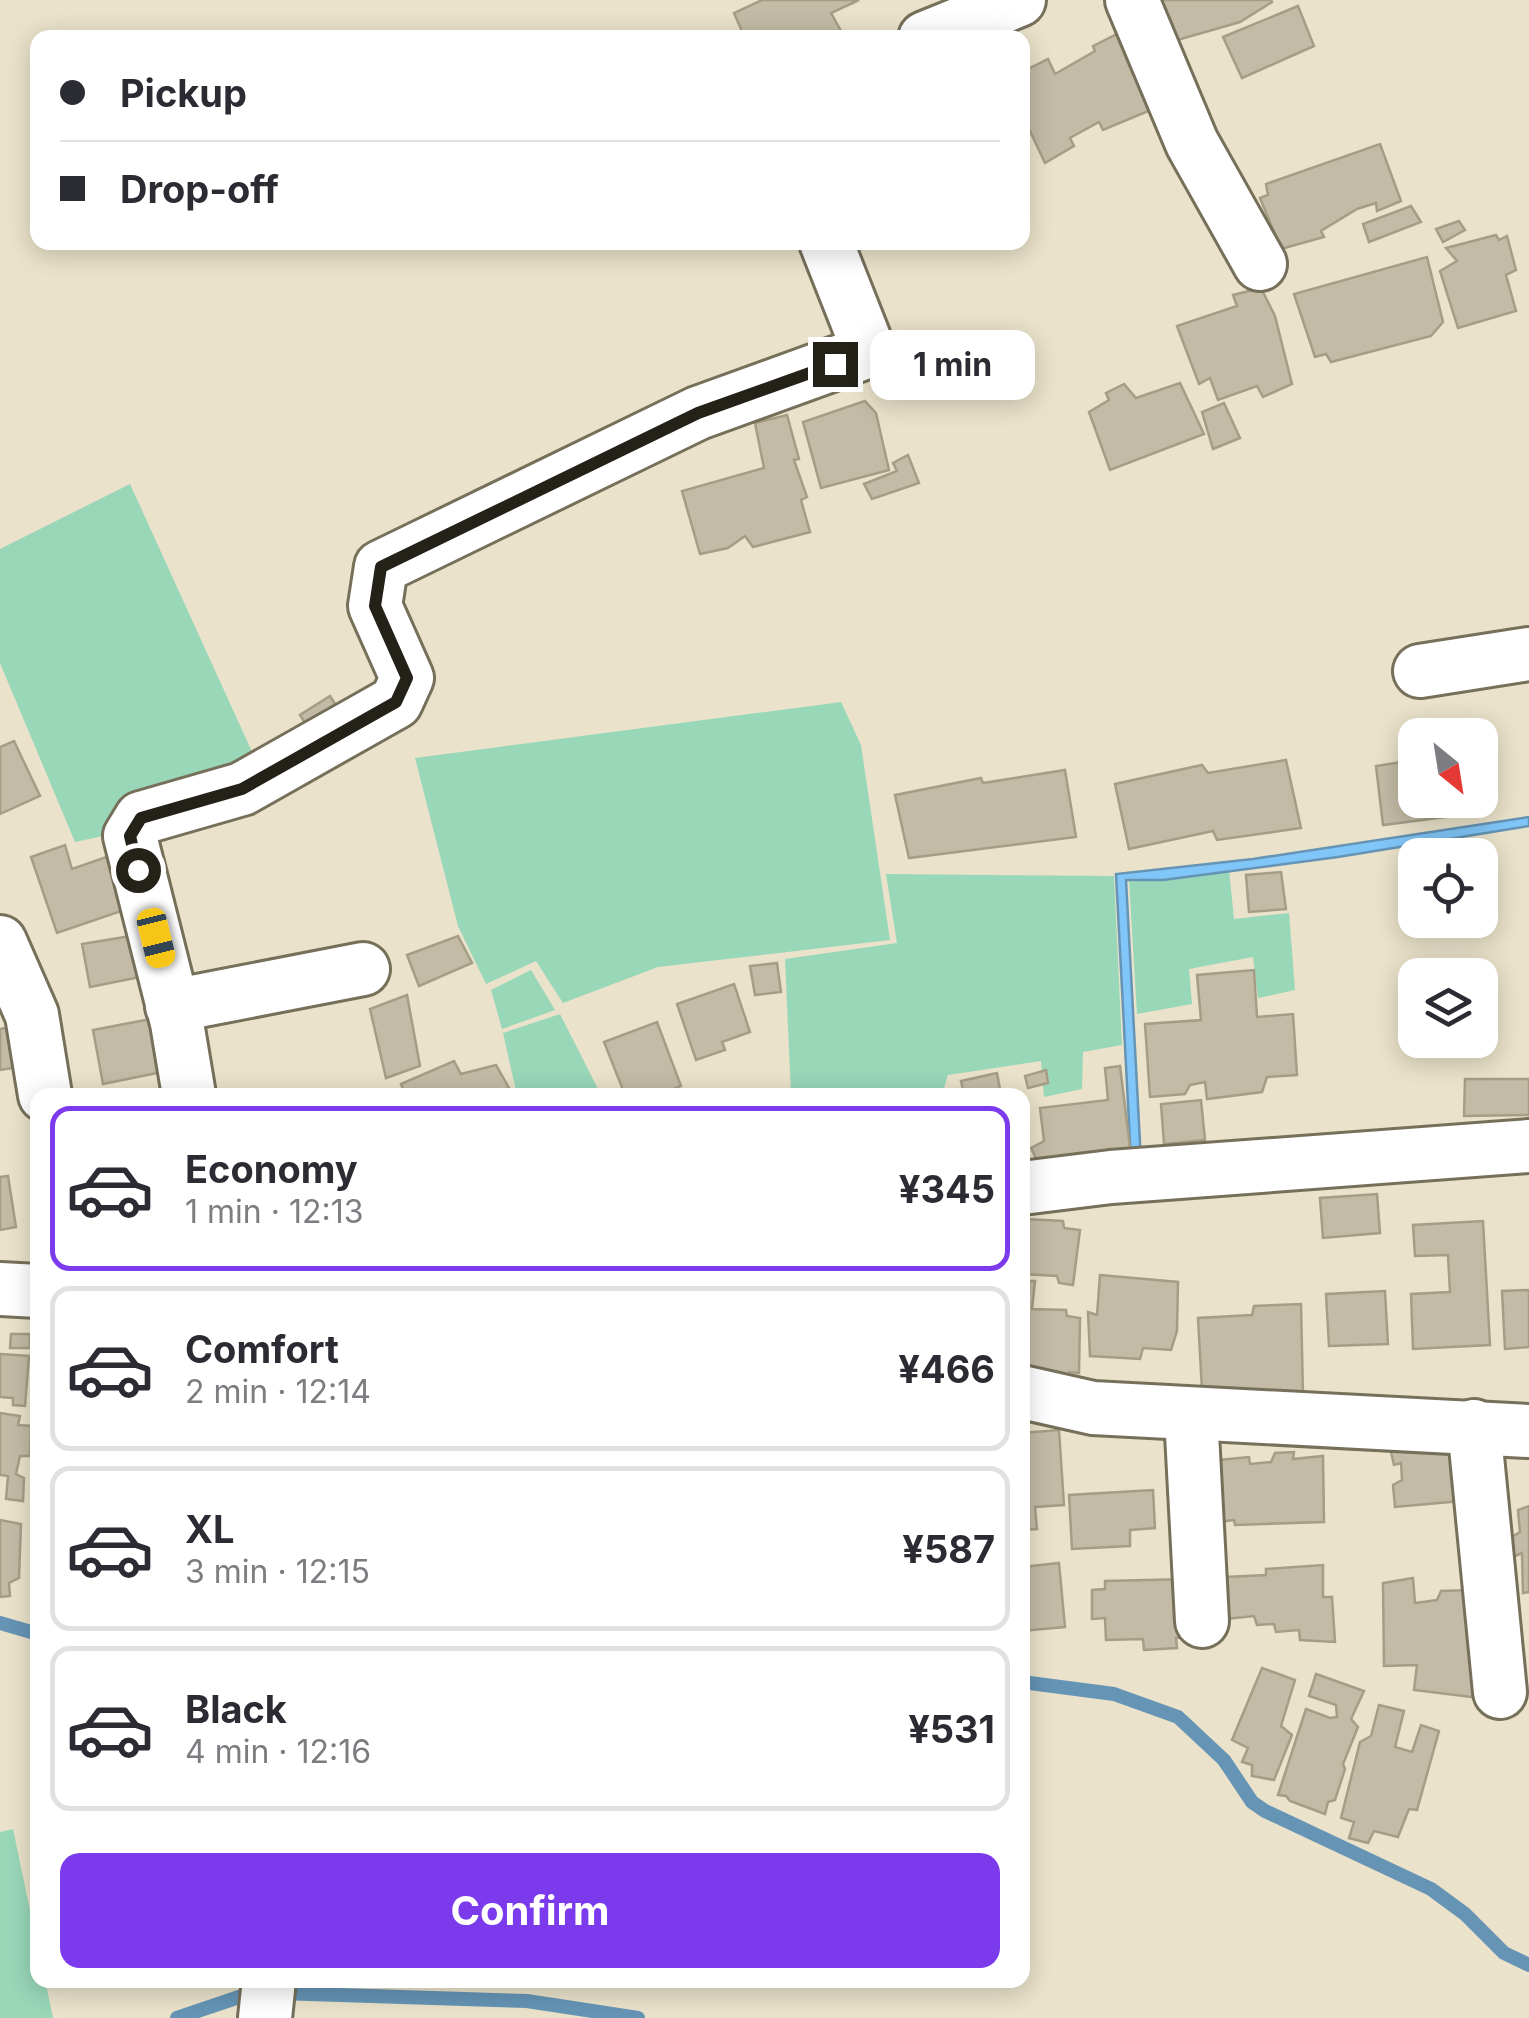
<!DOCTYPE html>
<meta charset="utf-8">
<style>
body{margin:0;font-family:Inter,sans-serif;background:#f7f7f7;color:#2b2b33;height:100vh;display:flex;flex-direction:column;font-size:38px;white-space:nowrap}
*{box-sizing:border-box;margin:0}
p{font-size:32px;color:#7c7c81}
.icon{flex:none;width:55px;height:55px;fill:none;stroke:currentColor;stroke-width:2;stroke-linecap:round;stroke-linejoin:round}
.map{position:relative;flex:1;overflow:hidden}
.details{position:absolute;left:30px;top:1088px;width:1000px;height:900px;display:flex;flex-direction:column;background:#fff;border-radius:20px;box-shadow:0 5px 25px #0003}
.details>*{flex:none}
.banner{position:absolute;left:30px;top:30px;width:1000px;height:220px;border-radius:20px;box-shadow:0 5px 25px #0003;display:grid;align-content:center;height:220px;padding:0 30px;background:#fff}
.needle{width:65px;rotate:150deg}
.controls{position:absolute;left:1398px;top:718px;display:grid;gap:20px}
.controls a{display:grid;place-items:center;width:100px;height:100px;border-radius:20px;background:#fff;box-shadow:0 5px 25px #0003;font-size:50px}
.end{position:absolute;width:45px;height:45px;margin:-22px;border:12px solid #242118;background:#fff;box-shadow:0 0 0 5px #fff}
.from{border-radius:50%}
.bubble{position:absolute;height:70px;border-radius:20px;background:#fff;box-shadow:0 5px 25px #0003;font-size:32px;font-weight:700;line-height:70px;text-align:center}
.car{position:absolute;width:30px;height:60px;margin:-30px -15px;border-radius:12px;box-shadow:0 0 8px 2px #0007;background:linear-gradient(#f5c518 24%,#345 0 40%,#f5c518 0 76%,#345 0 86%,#f5c518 0)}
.banner b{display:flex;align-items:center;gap:35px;height:95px;font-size:38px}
.banner b+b{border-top:2px solid #e1e1e2}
.banner i{width:25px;height:25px;background:#2b2b33}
ul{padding:18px 0 0;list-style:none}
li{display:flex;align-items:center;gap:30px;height:165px;margin:0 20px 15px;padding:0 10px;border:5px solid #e1e1e2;border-radius:20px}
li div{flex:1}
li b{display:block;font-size:38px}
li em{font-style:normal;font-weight:700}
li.selected{border-color:#7c3aed}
li>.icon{width:90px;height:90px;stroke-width:1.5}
.cta{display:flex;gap:20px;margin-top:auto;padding:20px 30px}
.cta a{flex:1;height:115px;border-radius:20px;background:#7c3aed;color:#fff;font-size:40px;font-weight:700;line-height:115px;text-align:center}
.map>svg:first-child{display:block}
.green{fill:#99d7b9}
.water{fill:#81c6f8;stroke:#6594b5;stroke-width:2.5}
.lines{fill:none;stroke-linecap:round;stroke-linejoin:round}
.stream{stroke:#6594b5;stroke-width:14}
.building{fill:#c3bba5;stroke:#a59e87;stroke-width:2.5}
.minor-casing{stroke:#766f5a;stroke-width:58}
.minor{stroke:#fff;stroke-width:52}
.route{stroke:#242118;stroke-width:12}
</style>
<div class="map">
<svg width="1529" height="2018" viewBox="0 0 1529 2018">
<rect width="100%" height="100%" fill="#eae2ca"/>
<g class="green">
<path d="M 130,484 L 258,765 L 117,833 L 75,842 L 0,663 L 0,549 Z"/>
<path d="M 841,702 L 861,745 L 890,940 L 658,967 L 563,1003 L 536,961 L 486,984 L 458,926 L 415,758 Z"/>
<path d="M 1229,869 L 1234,919 L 1289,913 L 1295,990 L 1258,998 L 1253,957 L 1189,969 L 1192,1004 L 1137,1014 L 1129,880 Z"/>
<path d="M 886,874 L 1114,876 L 1122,1045 L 1083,1052 L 1082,1089 L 1044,1097 L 1041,1061 L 948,1075 L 942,1095 L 791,1095 L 785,959 L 897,943 Z"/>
<path d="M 531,970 L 555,1010 L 502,1029 L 491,990 Z"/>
<path d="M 560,1014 L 601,1095 L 517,1095 L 503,1033 Z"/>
<path d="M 13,1829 L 37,1944 L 38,1980 L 45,1980 L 53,2018 L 0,2018 L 0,1832 Z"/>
</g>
<path class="water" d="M 1529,817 L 1529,826 L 1338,857 L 1163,880 L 1126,880 L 1141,1161 L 1131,1161 L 1116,874 L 1253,859 Z"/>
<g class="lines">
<g class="stream">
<path d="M 0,1623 L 38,1634"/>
<path d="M 1022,1682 L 1114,1694 L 1178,1717 L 1224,1760 L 1252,1802 L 1265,1811 L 1431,1889 L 1465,1914 L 1504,1953 L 1529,1965"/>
<path d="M 278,1993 L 527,2001 L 638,2018"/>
<path d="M 177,2018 L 248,1994 L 257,1994"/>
</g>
</g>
<g class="building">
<path d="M 762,0 L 859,0 L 831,13 L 845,38 L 745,38 L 734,13 Z"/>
<path d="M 1161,0 L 1271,0 L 1272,2 L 1240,22 L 1174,41 L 1157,1 Z"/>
<path d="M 1298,6 L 1314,46 L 1242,78 L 1223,37 Z"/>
<path d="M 1127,29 L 1158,107 L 1103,130 L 1099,122 L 1070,138 L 1074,146 L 1045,163 L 1022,114 L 1022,82 L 1025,80 L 1022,72 L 1048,59 L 1055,74 L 1095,51 L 1093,46 Z"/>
<path d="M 1380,144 L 1401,201 L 1377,211 L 1376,203 L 1357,209 L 1321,231 L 1324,237 L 1281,249 L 1260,198 L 1268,195 L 1266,184 Z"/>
<path d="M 1411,206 L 1421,222 L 1369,242 L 1363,224 Z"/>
<path d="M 1459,221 L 1465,230 L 1443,242 L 1436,229 Z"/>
<path d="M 1496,235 L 1499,240 L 1507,236 L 1516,270 L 1506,275 L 1516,311 L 1458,328 L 1440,271 L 1457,261 L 1446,248 Z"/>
<path d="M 1427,257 L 1443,322 L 1431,336 L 1331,362 L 1326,354 L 1315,357 L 1294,294 Z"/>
<path d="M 1261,288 L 1275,316 L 1292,384 L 1263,397 L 1257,386 L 1218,400 L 1210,378 L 1199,384 L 1177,326 L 1237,306 L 1233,295 Z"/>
<path d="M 1180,383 L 1204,434 L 1110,470 L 1089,412 L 1109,400 L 1106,393 L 1124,384 L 1136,398 Z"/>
<path d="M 865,401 L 876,413 L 889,470 L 821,488 L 803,422 Z"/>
<path d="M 1224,403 L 1240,438 L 1213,449 L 1202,412 Z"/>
<path d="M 787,415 L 799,459 L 794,460 L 807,497 L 801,500 L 810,532 L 753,547 L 745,536 L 728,548 L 700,554 L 682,491 L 764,468 L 755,423 Z"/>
<path d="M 908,455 L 919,483 L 872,499 L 864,484 L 897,471 L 893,463 Z"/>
<path d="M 330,696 L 344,718 L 313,736 L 300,715 Z"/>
<path d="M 14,741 L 40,796 L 0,814 L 0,747 Z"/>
<path d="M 1413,751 L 1415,751 L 1415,800 L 1480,800 L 1480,776 L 1485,812 L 1383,825 L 1376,766 L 1408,761 Z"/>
<path d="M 1286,760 L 1301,828 L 1217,840 L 1213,831 L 1129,849 L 1115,784 L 1202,765 L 1208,773 Z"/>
<path d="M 1065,770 L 1076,837 L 909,858 L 895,795 L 981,778 L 983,783 Z"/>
<path d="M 65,845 L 72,869 L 115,854 L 133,907 L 57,933 L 31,857 Z"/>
<path d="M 1281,872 L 1286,909 L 1249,912 L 1246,875 Z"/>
<path d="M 143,934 L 150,975 L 90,987 L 82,944 Z"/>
<path d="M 458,936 L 472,963 L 419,986 L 407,955 Z"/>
<path d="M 777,963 L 781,992 L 755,995 L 750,966 Z"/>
<path d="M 1254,970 L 1257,1017 L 1293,1014 L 1297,1075 L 1267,1077 L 1262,1092 L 1207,1099 L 1205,1082 L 1190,1085 L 1185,1094 L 1150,1097 L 1145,1024 L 1201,1020 L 1197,975 Z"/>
<path d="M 734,984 L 750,1032 L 722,1042 L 725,1050 L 696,1060 L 677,1004 Z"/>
<path d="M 407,995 L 420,1066 L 386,1078 L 370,1009 Z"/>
<path d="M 161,1017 L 172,1070 L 103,1084 L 93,1030 Z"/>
<path d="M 657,1022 L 681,1086 L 658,1095 L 656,1090 L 642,1095 L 625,1095 L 604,1042 Z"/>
<path d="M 12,1027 L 19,1067 L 0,1070 L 0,1029 Z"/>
<path d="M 454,1061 L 461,1074 L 496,1065 L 513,1095 L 405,1095 L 401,1084 Z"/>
<path d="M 1120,1066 L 1131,1155 L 1040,1167 L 1031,1148 L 1044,1141 L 1040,1108 L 1108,1100 L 1105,1068 Z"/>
<path d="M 1046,1070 L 1048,1083 L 1028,1088 L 1025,1076 Z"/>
<path d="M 997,1073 L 1001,1095 L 964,1095 L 961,1081 Z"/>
<path d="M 1465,1079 L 1529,1079 L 1529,1115 L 1464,1116 Z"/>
<path d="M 1201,1100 L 1205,1140 L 1164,1144 L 1161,1104 Z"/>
<path d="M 8,1176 L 16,1227 L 0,1230 L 0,1177 Z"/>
<path d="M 1377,1194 L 1380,1233 L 1323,1238 L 1320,1198 Z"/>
<path d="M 1026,1219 L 1063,1221 L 1064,1228 L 1080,1230 L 1073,1285 L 1059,1283 L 1057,1276 L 1022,1274 L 1022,1228 Z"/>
<path d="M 1483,1221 L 1490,1345 L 1413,1349 L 1411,1294 L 1450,1292 L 1448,1255 L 1415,1256 L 1413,1225 Z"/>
<path d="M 1100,1275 L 1178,1282 L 1177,1331 L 1171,1350 L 1143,1348 L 1140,1359 L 1090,1356 L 1088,1312 L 1097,1315 Z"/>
<path d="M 1022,1281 L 1035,1281 L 1032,1309 L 1066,1310 L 1067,1316 L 1080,1318 L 1079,1373 L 1069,1372 L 1065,1384 L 1039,1380 L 1042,1369 L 1022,1367 Z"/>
<path d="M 1529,1290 L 1529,1347 L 1505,1349 L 1502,1291 Z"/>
<path d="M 1385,1291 L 1388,1344 L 1329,1346 L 1326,1294 Z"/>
<path d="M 1301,1304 L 1303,1395 L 1202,1390 L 1198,1318 L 1252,1315 L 1254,1306 Z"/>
<path d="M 11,1334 L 30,1334 L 30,1348 L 10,1348 Z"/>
<path d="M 0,1354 L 29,1356 L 25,1406 L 13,1405 L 13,1398 L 0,1397 Z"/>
<path d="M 0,1413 L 20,1416 L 18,1425 L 31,1426 L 30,1456 L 20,1456 L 16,1474 L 24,1478 L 23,1501 L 6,1499 L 8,1476 L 0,1475 Z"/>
<path d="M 1059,1430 L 1064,1505 L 1035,1507 L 1037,1529 L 1022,1530 L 1022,1433 Z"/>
<path d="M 1457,1441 L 1461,1501 L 1395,1507 L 1393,1485 L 1402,1480 L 1401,1463 L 1394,1465 L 1391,1452 L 1406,1447 Z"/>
<path d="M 1294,1452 L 1293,1459 L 1323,1456 L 1324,1522 L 1235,1525 L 1234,1520 L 1211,1523 L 1208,1461 L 1249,1457 L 1250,1464 L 1271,1462 L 1275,1453 Z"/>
<path d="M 1153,1490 L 1155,1528 L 1130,1530 L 1130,1546 L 1072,1549 L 1069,1495 Z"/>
<path d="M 1529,1506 L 1529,1592 L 1523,1593 L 1522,1553 L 1513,1557 L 1508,1539 L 1520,1532 L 1518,1510 Z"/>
<path d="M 0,1520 L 21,1524 L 19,1578 L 9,1583 L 10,1596 L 0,1597 Z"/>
<path d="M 1059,1563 L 1065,1627 L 1022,1631 L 1022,1567 Z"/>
<path d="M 1323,1565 L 1323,1597 L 1332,1597 L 1335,1642 L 1300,1640 L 1299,1630 L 1276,1632 L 1274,1624 L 1257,1625 L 1254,1616 L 1225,1619 L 1226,1577 L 1266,1575 L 1266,1569 Z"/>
<path d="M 1413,1578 L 1415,1603 L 1437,1600 L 1441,1591 L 1473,1590 L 1480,1698 L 1414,1690 L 1417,1665 L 1384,1666 L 1383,1583 Z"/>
<path d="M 1189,1579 L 1190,1637 L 1176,1638 L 1177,1648 L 1144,1650 L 1143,1639 L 1106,1640 L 1105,1618 L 1092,1619 L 1092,1590 L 1105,1589 L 1105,1581 Z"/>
<path d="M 1262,1668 L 1295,1680 L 1281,1726 L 1292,1735 L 1274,1780 L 1252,1776 L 1252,1765 L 1242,1762 L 1248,1748 L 1232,1740 Z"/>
<path d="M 1316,1674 L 1364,1691 L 1351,1719 L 1358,1727 L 1343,1764 L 1345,1769 L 1335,1800 L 1328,1802 L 1325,1814 L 1290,1801 L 1286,1796 L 1278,1795 L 1306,1709 L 1330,1718 L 1337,1717 L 1336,1705 L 1309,1696 Z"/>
<path d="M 1379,1705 L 1404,1711 L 1395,1747 L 1412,1752 L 1421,1725 L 1439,1731 L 1417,1810 L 1409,1809 L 1398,1837 L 1374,1831 L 1368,1843 L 1349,1838 L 1354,1822 L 1341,1818 L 1360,1742 L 1371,1736 Z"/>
</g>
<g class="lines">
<g class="minor-casing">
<g id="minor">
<path d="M 1132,0 L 1192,143 L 1260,264"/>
<path d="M 925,38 L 1019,0"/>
<path d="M 1420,671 L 1529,654"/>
<path d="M 0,942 L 32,1015 L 45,1095"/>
<path d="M 172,1006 L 363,969"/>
<path d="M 189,1095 L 177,1023 L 130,836 L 141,818 L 242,789 L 396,702 L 407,678 L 375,606 L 381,567 L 698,413 L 869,351 L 826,242"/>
<path d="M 1022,1188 L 1111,1177 L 1529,1146"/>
<path d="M 0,1289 L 38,1291"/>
<path d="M 1022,1392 L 1093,1408 L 1529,1431"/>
<path d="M 1191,1415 L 1202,1621"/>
<path d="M 1474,1426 L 1500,1692"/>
<path d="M 265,2018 L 269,1980"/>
</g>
</g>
<use href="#minor" class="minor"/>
</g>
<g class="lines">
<path class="route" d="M 138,870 L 130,836 L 141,818 L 242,789 L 396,702 L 407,678 L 375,606 L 381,567 L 698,413 L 835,364"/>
</g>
</svg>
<div class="controls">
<a><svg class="needle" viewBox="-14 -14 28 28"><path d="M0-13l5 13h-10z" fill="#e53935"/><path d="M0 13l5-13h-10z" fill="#7c7c81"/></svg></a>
<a><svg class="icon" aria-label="locate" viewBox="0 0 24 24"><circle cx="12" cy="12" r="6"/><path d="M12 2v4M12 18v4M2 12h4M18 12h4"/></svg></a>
<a><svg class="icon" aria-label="layers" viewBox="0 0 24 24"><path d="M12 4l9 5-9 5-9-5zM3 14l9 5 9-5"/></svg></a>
</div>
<i class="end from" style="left:138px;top:870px"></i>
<i class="end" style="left:835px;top:364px"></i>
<div class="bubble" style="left:870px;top:330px;width:165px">1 min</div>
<i class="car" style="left:156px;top:938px;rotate:166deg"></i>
<div class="banner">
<b><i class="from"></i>Pickup</b>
<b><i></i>Drop-off</b>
</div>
<section class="details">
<ul>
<li class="selected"><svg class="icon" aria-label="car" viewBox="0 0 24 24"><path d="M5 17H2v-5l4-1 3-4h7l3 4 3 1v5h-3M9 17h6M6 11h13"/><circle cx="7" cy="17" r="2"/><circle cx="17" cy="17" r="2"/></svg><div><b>Economy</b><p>1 min · 12:13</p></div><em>¥345</em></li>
<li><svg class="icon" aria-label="car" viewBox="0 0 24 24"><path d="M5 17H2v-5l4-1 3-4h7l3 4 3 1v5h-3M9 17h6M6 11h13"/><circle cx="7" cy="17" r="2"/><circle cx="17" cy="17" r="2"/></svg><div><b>Comfort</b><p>2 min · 12:14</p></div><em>¥466</em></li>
<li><svg class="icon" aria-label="car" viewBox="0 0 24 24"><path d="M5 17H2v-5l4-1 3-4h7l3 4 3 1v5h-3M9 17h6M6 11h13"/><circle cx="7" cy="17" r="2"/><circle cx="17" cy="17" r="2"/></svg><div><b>XL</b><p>3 min · 12:15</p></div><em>¥587</em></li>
<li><svg class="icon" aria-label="car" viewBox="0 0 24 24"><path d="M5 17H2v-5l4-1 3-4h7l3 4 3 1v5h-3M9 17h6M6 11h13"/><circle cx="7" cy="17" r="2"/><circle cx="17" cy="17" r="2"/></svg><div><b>Black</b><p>4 min · 12:16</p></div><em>¥531</em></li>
</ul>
<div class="cta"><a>Confirm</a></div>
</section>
</div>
